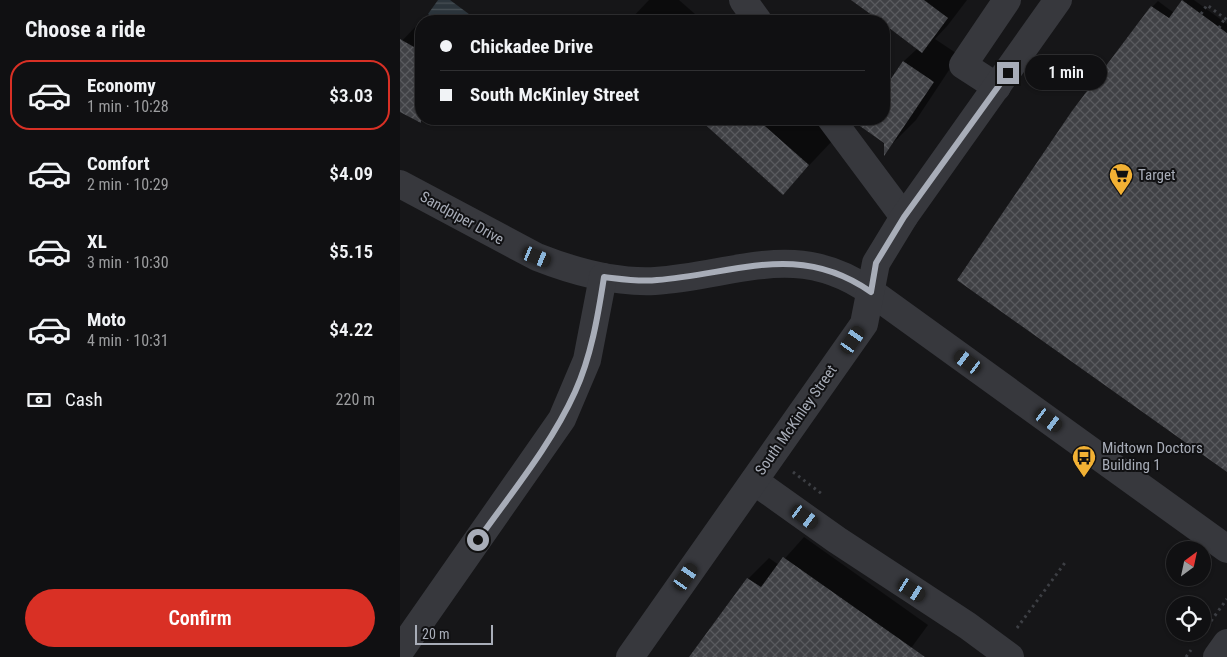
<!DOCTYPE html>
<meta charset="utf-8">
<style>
body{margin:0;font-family:"Roboto Condensed",sans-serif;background:#19191b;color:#f1f3f6;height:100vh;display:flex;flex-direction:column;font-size:19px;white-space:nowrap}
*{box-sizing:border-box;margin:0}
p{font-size:16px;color:#9c9d9f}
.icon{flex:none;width:28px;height:28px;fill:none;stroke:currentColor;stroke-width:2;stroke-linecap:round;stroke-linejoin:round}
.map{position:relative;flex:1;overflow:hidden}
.panel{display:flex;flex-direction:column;background:#101012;width:400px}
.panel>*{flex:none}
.hud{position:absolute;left:15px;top:15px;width:475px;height:110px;border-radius:20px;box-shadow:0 1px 4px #0004,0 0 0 1px #303032;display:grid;align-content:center;height:110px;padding:0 25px;background:#101012}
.needle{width:32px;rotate:33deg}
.fabs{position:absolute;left:766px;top:541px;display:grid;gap:10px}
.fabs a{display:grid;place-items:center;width:45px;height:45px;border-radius:50%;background:#101012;box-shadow:0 1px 4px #0004,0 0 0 1px #303032;font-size:25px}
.scale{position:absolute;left:15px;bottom:12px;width:78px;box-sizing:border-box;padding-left:5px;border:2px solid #a8adb8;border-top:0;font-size:14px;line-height:18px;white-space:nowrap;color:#a8adb8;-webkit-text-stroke:4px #111113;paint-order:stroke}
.end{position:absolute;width:22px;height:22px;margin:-11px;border:6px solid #a8adb8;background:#111;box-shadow:0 0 0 2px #111}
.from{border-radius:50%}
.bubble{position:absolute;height:35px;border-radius:18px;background:#101012;box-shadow:0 1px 4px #0004,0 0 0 1px #303032;font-size:16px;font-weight:600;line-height:35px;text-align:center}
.car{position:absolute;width:15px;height:30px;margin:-15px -8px;border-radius:6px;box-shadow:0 0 4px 1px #0007;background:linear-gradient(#222 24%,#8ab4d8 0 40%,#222 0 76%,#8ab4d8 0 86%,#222 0)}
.hud b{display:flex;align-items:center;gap:18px;height:48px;font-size:19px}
.hud b+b{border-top:1px solid #303032}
.hud i{width:12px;height:12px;background:#f1f3f6}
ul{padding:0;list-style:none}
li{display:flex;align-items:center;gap:15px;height:70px;margin:0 10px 8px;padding:0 15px;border:2px solid transparent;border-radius:20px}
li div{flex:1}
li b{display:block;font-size:19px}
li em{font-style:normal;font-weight:600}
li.selected{border-color:#d93025}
li>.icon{width:45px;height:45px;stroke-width:1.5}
h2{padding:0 25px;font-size:22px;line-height:60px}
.pay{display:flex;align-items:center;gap:12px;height:55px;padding:0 25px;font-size:19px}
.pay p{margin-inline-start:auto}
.primary-button{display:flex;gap:10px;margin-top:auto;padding:10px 25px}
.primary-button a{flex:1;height:58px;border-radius:30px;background:#d93025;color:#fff;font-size:20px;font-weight:600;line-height:58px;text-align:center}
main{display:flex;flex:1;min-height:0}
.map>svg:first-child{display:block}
.water{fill:url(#water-rules)}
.shadow{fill:#0007}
.building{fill:url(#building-cross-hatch)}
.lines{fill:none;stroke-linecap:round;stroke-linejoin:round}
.path{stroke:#3d3f44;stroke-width:3;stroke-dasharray:2.5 4;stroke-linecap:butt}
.minor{stroke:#37383d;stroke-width:28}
.route{stroke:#a8adb8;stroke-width:6}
.labels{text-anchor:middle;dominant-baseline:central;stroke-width:4;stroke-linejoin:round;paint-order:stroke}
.poi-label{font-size:15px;fill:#a8adb8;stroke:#111113;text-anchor:start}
.street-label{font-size:15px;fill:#a8adb8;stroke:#111113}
</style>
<main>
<section class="panel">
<h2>Choose a ride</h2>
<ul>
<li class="selected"><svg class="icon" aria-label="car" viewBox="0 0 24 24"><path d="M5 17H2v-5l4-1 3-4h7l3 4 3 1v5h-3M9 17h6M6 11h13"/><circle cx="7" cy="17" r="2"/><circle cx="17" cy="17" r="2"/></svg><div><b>Economy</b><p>1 min · 10:28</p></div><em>$3.03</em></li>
<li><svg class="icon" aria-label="car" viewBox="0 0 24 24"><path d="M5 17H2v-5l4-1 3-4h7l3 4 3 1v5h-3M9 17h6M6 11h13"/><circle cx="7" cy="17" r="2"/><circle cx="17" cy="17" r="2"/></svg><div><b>Comfort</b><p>2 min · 10:29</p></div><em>$4.09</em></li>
<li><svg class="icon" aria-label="car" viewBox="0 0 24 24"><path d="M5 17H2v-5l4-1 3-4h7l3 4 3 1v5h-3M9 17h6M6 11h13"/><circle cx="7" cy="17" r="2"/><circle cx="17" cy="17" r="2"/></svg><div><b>XL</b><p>3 min · 10:30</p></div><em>$5.15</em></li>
<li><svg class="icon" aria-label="car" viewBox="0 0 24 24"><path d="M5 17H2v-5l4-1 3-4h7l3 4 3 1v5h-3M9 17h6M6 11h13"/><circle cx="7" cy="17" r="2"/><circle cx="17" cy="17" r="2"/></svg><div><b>Moto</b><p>4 min · 10:31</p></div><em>$4.22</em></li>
</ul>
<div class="pay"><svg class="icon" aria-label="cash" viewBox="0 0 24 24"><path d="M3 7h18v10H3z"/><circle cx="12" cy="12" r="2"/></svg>Cash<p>220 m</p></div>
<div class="primary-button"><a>Confirm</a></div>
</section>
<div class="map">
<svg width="827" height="657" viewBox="0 0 827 657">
<defs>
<pattern id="water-rules" width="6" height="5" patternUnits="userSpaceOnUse" patternTransform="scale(1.25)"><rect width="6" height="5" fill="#2c353c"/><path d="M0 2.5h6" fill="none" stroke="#485056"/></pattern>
<pattern id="building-cross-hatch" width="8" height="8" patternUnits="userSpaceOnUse" patternTransform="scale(1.25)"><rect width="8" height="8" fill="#404145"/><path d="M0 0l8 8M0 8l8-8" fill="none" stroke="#595a5e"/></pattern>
</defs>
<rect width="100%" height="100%" fill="#161618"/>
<path class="water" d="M 38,0 L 50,0 L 77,20 L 37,21 L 28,14 Z"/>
<g class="shadow">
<path d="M 249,0 L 279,0 L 303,21 L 229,21 Z"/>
<path d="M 454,0 L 567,0 L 548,25 L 535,39 L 559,55 L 516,120 L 490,146 L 460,125 L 465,119 L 484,119 L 484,91 L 504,61 L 518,48 Z"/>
<path d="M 784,0 L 794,0 L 827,24 L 827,471 L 673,111 L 752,7 L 758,1 L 774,13 Z"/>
<path d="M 18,24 L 21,26 L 21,119 L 29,119 L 25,123 L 0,110 L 0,43 Z"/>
<path d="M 301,119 L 412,119 L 434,139 L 383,193 Z"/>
<path d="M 404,537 L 528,625 L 506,655 L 507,657 L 290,657 L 348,579 L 369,558 L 379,565 Z"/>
</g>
<g class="building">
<path d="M 451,0 L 524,0 L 548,18 L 522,53 L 484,24 L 484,21 L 480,21 Z"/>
<path d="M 782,0 L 827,33 L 827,472 L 557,280 L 672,111 L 751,6 L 769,18 Z"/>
<path d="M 0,39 L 21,51 L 21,123 L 0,112 Z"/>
<path d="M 503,61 L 534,82 L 484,156 L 484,143 L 450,119 L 484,119 L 484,89 Z"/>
<path d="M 299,119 L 357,119 L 409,165 L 383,195 Z"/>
<path d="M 383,557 L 525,657 L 289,657 L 347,578 L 361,587 Z"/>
</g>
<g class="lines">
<g class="path">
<path d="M 801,14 L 807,5 L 827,20"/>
<path d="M 819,28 L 825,18"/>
<path d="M 393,472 L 422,494"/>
<path d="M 811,621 L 827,599"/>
<path d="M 617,628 L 667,560"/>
<path d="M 786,657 L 791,650"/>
</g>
<g class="minor">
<path d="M 343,0 L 358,21"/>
<path d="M 597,87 L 563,65 L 607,0"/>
<path d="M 431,119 L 504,217"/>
<path d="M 0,184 L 137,257 C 175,272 215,283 255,281 C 335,276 397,239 471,292 L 827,549"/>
<path d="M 354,481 L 437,540 L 568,626 L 610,657"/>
<path d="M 0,651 L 162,419 L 187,360 L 203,277"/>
<path d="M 230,657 L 464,324 L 476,263 L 504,217 L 658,0"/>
<path d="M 817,657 L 827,643"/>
</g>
</g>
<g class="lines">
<path class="route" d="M 78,540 C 112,492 151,445 175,392 C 191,357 198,316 204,277 C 221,279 239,282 257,280 C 336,274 398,241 471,292 L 476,263 L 504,217 L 608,73"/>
</g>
<defs>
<g id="supermarket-pin" transform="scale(1.25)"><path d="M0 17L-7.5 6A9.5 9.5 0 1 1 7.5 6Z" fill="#f2b134" stroke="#111113"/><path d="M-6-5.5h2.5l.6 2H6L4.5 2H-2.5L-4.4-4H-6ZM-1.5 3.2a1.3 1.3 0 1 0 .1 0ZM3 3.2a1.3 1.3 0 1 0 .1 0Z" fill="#111"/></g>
<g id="bus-pin" transform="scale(1.25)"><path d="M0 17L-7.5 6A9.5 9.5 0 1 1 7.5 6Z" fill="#f2b134" stroke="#111113"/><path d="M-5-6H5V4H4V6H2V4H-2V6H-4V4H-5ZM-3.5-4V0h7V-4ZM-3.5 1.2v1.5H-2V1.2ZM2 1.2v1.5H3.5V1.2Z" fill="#111"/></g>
</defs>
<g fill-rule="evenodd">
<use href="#supermarket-pin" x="721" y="175"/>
<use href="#bus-pin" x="684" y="457"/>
</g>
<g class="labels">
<g class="poi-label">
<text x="738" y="175">Target</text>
<text x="702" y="448">Midtown Doctors<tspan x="702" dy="17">Building 1</tspan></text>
</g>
<g class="street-label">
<text transform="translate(62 218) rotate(29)">Sandpiper Drive</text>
<text transform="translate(396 420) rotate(-55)">South McKinley Street</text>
</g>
</g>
</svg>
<div class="fabs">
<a><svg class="needle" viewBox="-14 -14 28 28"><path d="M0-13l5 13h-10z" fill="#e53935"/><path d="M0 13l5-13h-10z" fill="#9c9d9f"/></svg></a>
<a><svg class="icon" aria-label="locate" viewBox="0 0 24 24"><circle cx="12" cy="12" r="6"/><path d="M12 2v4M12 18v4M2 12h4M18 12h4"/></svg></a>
</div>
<div class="scale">20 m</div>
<i class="end from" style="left:78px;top:540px"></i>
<i class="end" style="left:608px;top:73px"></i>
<div class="bubble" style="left:625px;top:55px;width:82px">1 min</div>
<i class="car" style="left:137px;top:257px;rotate:112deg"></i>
<i class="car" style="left:453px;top:340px;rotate:35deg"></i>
<i class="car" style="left:568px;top:362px;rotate:306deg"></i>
<i class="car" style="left:649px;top:420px;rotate:126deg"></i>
<i class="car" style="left:405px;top:517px;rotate:126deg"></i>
<i class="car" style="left:286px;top:577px;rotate:35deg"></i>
<i class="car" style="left:512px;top:590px;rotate:123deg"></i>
<div class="hud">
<b><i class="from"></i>Chickadee Drive</b>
<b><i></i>South McKinley Street</b>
</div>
</div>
</main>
